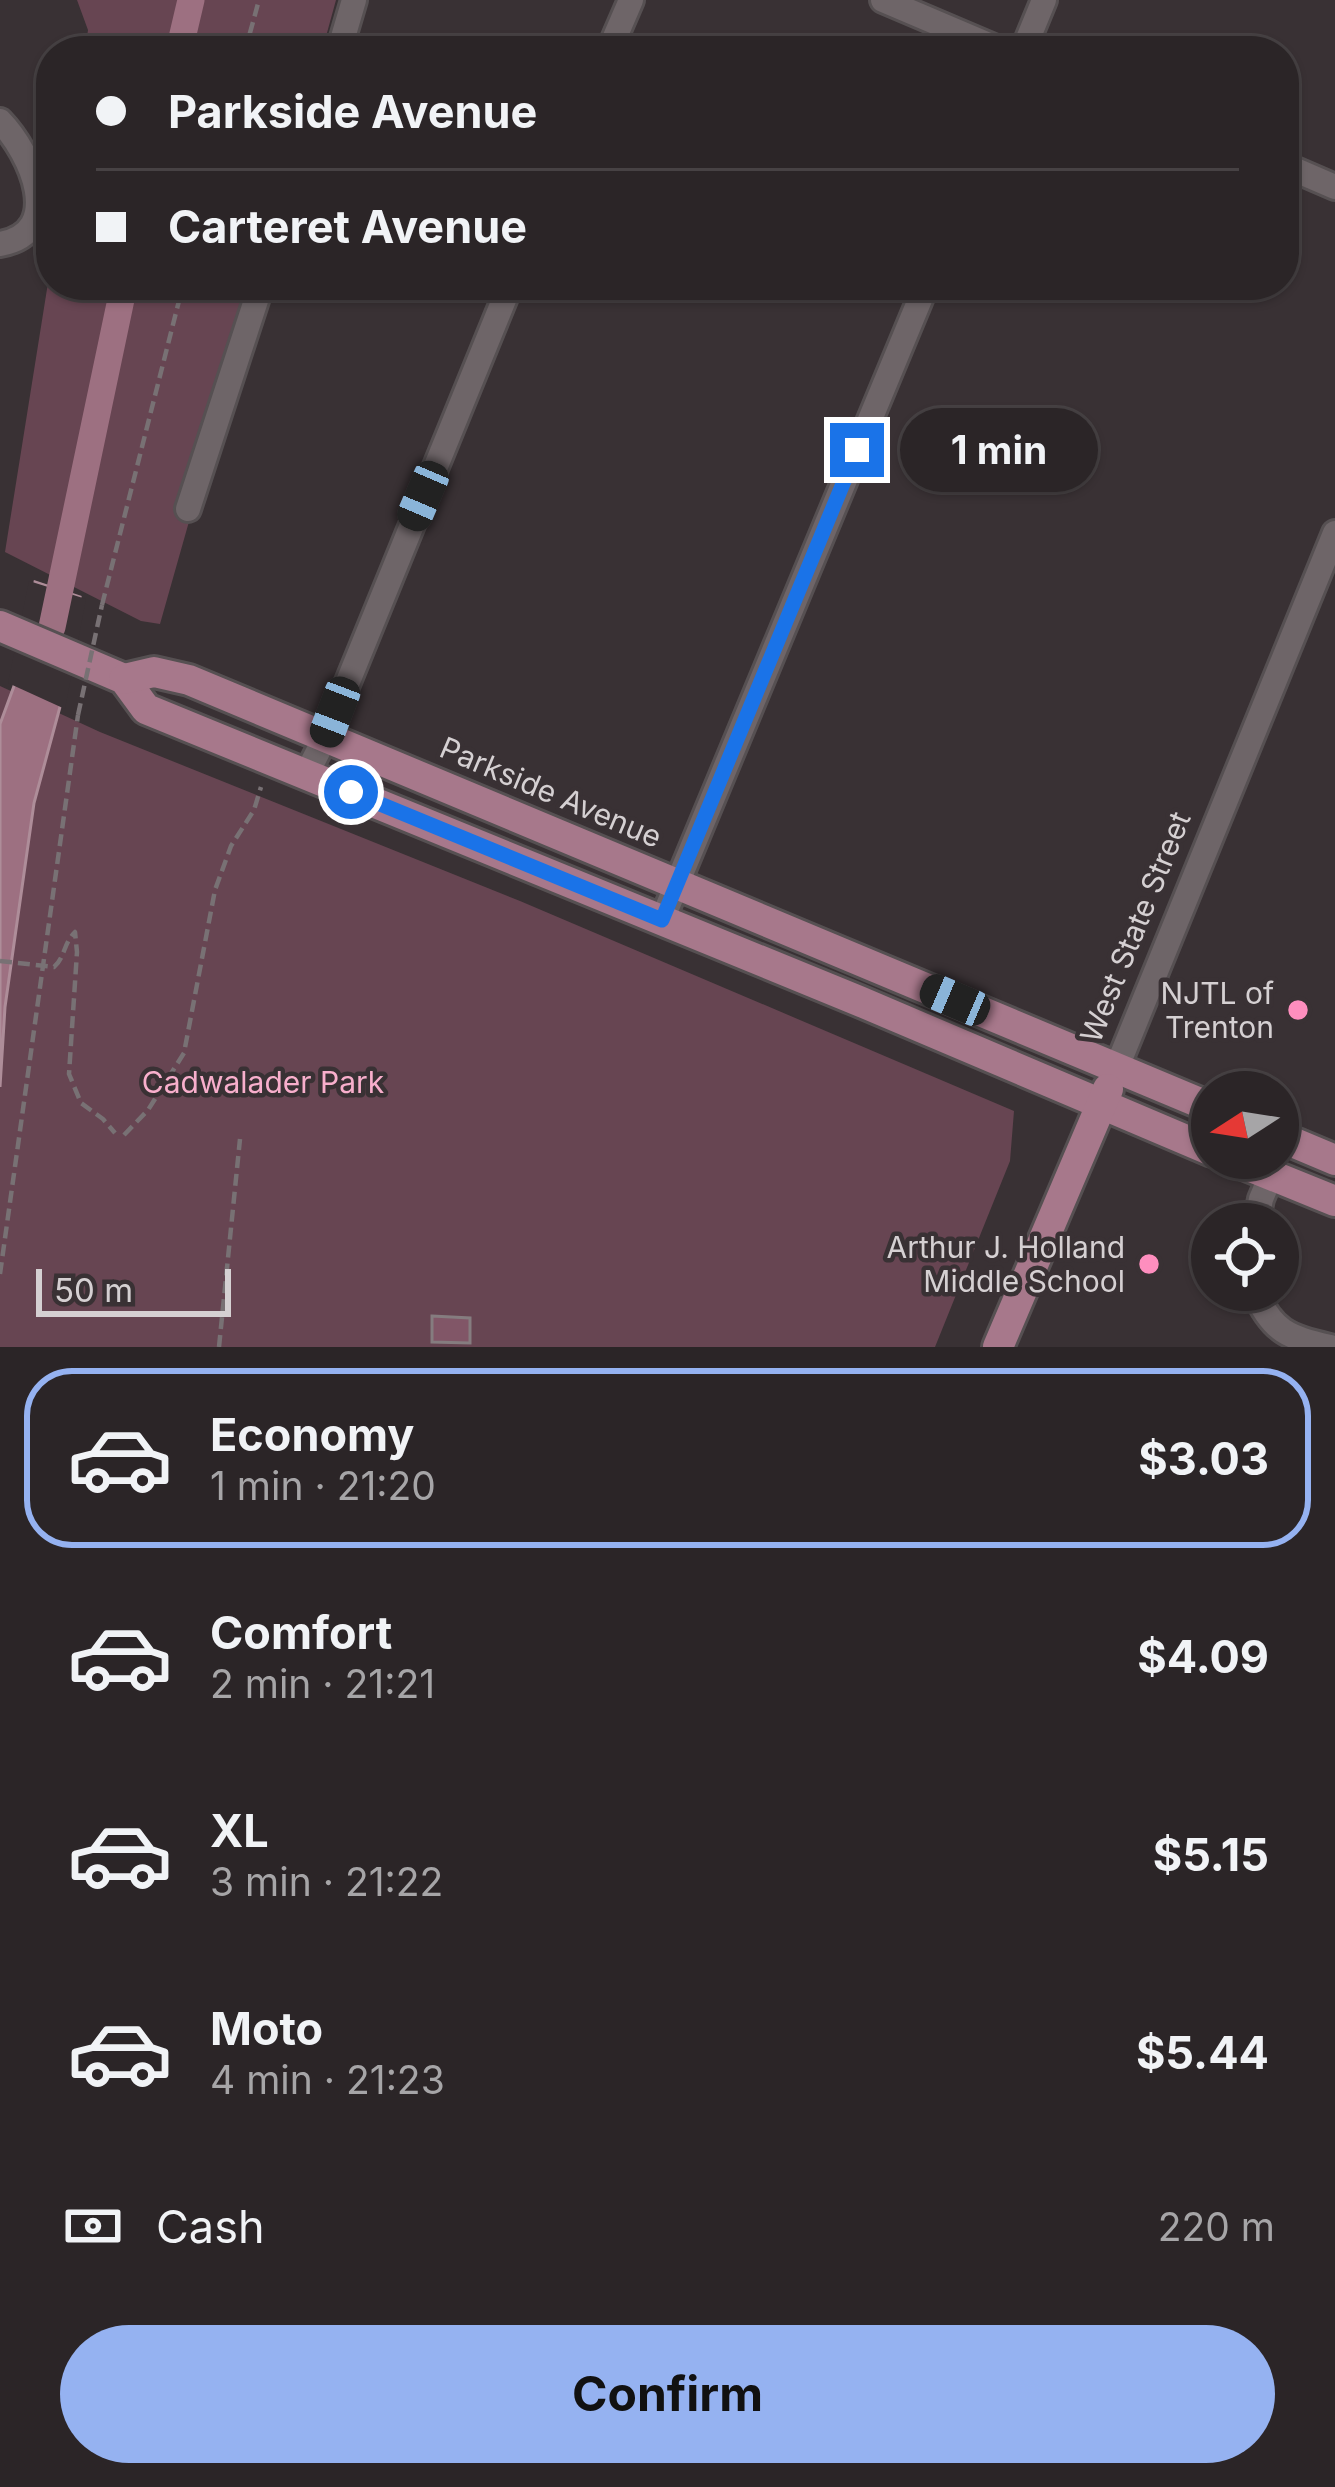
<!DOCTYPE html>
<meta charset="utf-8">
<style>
body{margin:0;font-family:Inter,sans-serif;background:#373133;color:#f1f3f6;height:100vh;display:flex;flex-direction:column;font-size:45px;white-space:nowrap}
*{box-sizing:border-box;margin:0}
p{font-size:39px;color:#a6a5a7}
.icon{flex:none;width:66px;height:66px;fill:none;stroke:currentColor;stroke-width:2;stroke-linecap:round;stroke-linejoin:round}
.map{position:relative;height:1347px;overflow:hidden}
.side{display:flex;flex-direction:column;background:#2b2527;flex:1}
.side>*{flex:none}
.guide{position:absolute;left:36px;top:36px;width:1263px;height:264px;border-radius:48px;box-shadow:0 3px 9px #0004,0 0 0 3px #474244;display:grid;align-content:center;height:264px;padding:0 60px;background:#2b2527}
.needle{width:78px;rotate:258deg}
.buttons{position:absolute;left:1191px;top:1071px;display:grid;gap:24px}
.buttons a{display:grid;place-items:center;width:108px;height:108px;border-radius:50%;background:#2b2527;box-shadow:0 3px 9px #0004,0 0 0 3px #474244;font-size:60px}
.scale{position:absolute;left:36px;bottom:30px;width:195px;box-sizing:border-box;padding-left:12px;border:6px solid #d5d0d2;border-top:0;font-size:33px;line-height:42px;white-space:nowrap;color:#d5d0d2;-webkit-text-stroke:9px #393134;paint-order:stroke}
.end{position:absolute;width:54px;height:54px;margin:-27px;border:15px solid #1a73e8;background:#fff;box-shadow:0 0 0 6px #fff}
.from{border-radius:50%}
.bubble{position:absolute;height:84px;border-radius:42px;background:#2b2527;box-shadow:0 3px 9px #0004,0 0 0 3px #474244;font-size:39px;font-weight:700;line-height:84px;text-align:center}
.car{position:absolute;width:36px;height:72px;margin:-36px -18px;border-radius:15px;box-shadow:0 0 9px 3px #0007;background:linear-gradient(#222 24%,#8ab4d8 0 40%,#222 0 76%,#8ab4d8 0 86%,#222 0)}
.guide b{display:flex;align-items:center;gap:42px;height:114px;font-size:45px}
.guide b+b{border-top:3px solid #474244}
.guide i{width:30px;height:30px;background:#f1f3f6}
ul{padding:21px 0 0;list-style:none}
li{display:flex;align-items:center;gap:36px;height:180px;margin:0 24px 18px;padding:0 36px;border:6px solid transparent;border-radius:48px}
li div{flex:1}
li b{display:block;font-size:45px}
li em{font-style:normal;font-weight:700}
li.on{border-color:#95b2f1}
li>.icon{width:108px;height:108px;stroke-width:1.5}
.pay{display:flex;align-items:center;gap:30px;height:132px;padding:0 60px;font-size:45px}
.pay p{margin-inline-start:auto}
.cta{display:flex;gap:24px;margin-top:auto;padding:24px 60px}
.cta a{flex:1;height:138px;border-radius:72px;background:#95b2f1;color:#111;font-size:48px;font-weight:700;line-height:138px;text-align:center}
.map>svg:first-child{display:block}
.green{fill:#674552}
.water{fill:#9d7081;stroke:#ae8d99;stroke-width:3}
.pier{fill:#393134}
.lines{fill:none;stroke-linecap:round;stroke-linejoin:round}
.canal{stroke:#9d7081;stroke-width:27}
.building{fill:#815667;stroke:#857c7f;stroke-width:3}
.minor-casing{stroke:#565052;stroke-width:30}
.major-casing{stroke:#565052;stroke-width:36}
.path{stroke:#787174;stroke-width:4.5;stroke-dasharray:12 6;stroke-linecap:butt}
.minor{stroke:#6e6568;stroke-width:24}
.major{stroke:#a7788b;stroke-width:30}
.path-bridge{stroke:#787174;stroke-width:4.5;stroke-dasharray:12 6;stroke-linecap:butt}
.route{stroke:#1a73e8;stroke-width:15}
.poi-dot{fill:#fe8ebe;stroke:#393134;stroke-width:4.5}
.labels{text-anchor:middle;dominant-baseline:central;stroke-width:9;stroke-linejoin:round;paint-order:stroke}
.street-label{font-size:30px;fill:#d5d0d2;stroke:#393134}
.poi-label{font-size:30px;fill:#d5d0d2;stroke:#393134;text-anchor:end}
.park-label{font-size:30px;fill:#f8afcc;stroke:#393134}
</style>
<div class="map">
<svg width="1335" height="1347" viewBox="0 0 1335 1347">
<rect width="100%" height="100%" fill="#393134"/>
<g class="green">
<path d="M 77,0 L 336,0 L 322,51 L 85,51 L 88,30 Z"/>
<path d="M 51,264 L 51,285 L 256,285 L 160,624 L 141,621 L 5,552 Z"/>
<path d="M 0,686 L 100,732 L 520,901 L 1014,1111 L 1010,1161 L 935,1347 L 0,1347 Z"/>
</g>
<path class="water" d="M 35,582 L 80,597 L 60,707 L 34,803 L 5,1007 L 0,1087 L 0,724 L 14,686 Z"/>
<path class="pier" d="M 29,581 L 86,599 L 65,709 L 8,683 Z"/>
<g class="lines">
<g class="canal">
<path d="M 179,51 L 191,0"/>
<path d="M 52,627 L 124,285"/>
</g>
</g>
<path class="building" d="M 432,1316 L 470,1318 L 470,1343 L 432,1342 Z"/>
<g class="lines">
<g class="minor-casing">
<g id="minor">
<path d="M 883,0 L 1003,51"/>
<path d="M 339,51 L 354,0"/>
<path d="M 609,51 L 631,0"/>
<path d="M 1023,51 L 1044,0"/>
<path d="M 0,121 C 31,153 67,232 0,244"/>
<path d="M 1284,165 L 1335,187"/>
<path d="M 188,509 L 261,285"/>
<path d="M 307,773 L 325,738 L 510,285"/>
<path d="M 662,920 L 926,285"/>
<path d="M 1117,1067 L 1335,533"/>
<path d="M 1256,1224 L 1261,1199 L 1271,1175"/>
<path d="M 1254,1290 C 1272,1332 1288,1337 1330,1347"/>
</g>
</g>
<g class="major-casing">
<g id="major">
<path d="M 0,626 L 124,679 L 146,709 L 859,1001 L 1212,1151"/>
<path d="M 124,679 L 154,672 L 189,680 L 1212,1108"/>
<path d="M 1278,1136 L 1335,1160"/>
<path d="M 1229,1158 L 1335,1201"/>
<path d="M 998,1347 L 1108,1089"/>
</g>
</g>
<g class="path">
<path d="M 245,51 L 259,0"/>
<path d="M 102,605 L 183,285"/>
<path d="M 0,961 L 54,967 C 65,958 63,944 75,932 L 77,952 L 69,1074 L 81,1103 L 103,1119 L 115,1133"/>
<path d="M 124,1135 L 148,1110 L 184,1053 L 215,890 L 231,846 L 254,810 L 261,787"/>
<path d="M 0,1274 L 78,715"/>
<path d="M 219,1347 L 240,1139"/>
</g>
<use href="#minor" class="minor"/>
<use href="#major" class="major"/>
<path class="path-bridge" d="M 78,715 L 102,605"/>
</g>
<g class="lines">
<path class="route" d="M 351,792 L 662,920 L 857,450"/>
</g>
<g class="poi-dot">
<circle cx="1298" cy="1010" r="12"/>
<circle cx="1149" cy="1264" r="12"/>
</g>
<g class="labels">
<g class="street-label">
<text transform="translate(551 792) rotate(23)">Parkside Avenue</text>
<text transform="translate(1135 927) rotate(-68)">West State Street</text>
</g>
<g class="poi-label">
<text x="1274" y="993">NJTL of<tspan x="1274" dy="34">Trenton</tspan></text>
<text x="1125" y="1247">Arthur J. Holland<tspan x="1125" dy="34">Middle School</tspan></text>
</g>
<g class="park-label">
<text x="263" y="1082">Cadwalader Park</text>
</g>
</g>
</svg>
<div class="buttons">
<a><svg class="needle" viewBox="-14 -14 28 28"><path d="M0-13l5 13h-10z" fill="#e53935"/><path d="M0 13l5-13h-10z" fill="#a6a5a7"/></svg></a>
<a><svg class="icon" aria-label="locate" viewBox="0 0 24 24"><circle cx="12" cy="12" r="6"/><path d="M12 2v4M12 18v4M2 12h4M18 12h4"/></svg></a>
</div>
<div class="scale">50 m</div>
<i class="end from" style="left:351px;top:792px"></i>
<i class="end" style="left:857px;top:450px"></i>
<div class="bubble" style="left:900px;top:408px;width:198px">1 min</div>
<i class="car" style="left:423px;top:496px;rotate:203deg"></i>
<i class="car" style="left:335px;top:712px;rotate:201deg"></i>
<i class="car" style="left:955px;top:1000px;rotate:293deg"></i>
<div class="guide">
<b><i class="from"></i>Parkside Avenue</b>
<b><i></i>Carteret Avenue</b>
</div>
</div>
<section class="side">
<ul>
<li class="on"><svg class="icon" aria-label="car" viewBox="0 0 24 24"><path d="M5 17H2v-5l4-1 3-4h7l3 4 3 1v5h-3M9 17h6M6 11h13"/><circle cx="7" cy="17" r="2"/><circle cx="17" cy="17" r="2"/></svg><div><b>Economy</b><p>1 min · 21:20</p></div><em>$3.03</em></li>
<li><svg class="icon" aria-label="car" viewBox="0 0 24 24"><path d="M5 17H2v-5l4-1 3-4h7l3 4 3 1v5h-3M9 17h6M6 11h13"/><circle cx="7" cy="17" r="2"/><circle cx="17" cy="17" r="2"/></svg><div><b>Comfort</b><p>2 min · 21:21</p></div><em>$4.09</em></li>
<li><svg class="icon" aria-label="car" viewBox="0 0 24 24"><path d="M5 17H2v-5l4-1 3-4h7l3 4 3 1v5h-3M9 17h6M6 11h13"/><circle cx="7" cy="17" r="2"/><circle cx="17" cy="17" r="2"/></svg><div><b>XL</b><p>3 min · 21:22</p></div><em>$5.15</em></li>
<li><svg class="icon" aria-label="car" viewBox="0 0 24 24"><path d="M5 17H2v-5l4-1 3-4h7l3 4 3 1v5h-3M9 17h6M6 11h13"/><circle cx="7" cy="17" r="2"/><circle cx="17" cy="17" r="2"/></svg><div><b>Moto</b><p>4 min · 21:23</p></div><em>$5.44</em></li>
</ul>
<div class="pay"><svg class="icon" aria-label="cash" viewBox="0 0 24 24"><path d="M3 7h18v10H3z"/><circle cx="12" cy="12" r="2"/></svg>Cash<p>220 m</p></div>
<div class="cta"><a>Confirm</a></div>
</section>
